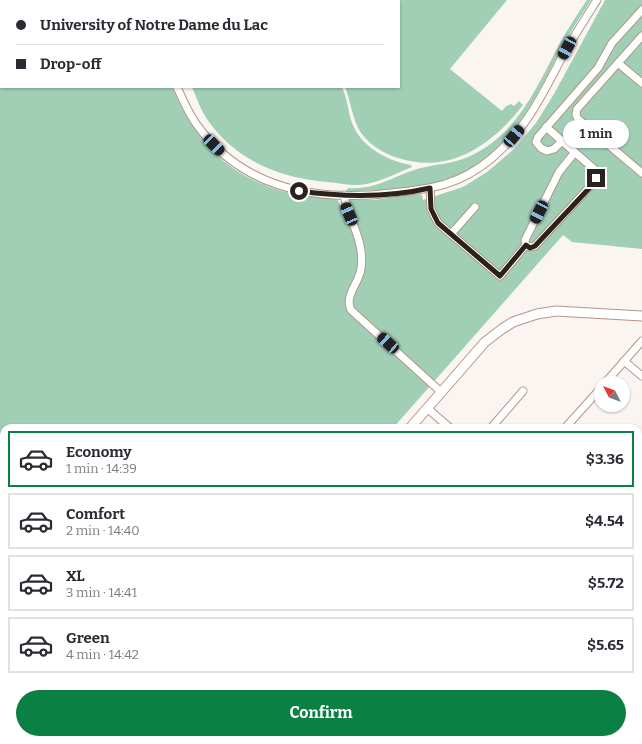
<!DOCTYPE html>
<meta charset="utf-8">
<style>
body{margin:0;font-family:Bitter,serif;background:#f2f2f3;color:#2b2b33;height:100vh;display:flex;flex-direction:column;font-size:15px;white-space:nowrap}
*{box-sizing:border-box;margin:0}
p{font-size:13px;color:#7c7c81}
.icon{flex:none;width:22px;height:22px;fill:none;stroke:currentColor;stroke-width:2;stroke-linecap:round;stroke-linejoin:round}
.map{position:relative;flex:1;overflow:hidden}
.details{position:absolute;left:0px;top:424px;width:642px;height:320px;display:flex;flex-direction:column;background:#fff;border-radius:12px 12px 0 0;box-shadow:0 1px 3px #0004}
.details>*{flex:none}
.hud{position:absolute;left:0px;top:0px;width:400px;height:88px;box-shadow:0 1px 3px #0004;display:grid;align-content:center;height:88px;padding:0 16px;background:#fff}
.needle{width:26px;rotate:312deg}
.tools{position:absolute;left:594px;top:376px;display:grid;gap:8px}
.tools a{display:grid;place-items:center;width:36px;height:36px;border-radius:50%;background:#fff;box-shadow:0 1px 3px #0004;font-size:20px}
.end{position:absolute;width:18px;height:18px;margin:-9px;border:5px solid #2c221d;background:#fff;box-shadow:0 0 0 2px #fff}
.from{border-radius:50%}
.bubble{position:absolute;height:28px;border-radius:14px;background:#fff;box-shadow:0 1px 3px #0004;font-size:13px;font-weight:700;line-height:28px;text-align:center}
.car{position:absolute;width:12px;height:24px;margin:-12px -6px;border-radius:5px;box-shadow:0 0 3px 1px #0007;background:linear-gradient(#222 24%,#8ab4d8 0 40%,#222 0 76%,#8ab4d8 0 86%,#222 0)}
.hud b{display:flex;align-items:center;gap:14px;height:38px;font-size:15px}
.hud b+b{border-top:1px solid #e1e1e2}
.hud i{width:10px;height:10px;background:#2b2b33}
ul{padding:7px 0 0;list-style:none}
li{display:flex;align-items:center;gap:12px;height:56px;margin:0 8px 6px;padding:0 8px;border:2px solid #e1e1e2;border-radius:0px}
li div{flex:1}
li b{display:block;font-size:15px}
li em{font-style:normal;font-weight:700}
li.current{border-color:#0b8043}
li>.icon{width:36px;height:36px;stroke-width:1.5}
.button{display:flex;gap:8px;margin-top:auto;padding:8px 16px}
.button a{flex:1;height:46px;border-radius:24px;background:#0b8043;color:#fff;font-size:16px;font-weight:700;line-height:46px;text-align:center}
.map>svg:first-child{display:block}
.commercial{fill:#f3e7fc}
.built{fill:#fbe5da}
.green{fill:#a0cfb6}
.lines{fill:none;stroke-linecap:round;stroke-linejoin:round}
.minor-casing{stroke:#b19789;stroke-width:9}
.major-casing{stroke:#b19789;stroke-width:11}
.minor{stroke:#fff;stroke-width:7}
.major{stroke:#fff;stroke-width:9}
.route{stroke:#2c221d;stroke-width:5}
</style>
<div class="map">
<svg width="642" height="744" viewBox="0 0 642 744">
<rect width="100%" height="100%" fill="#fbf5f2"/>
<path class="commercial" d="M 149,740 L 195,740 L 200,744 L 145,744 Z"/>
<path class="built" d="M 0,515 L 4,520 L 4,740 L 114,740 L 111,744 L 0,744 Z"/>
<g class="green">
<path d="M 0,0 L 136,1 L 1,1 L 1,87 L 172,87 C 195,141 228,176 285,192 C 302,196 320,197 337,199 L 341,206 L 348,206 L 347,202 L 349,199 L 374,200 L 418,194 L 422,195 L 423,200 L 463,187 L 487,172 L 514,149 L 536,123 L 554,94 L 605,0 L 642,0 L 642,249 L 572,242 L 563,235 L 393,428 L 4,428 L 4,457 L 0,453 Z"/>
<path d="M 153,0 L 251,0 L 252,1 L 153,1 Z"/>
<path d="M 303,0 L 507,0 L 450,69 L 502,111 L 506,106 L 511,104 L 514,106 L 519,101 L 523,105 C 493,144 450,175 398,158 C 384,154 370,145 361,133 C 352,119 351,102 345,87 L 399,87 L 399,1 L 302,1 Z"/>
<path d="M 587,0 L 591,0 C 582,14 572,29 564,44 C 539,89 522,133 478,163 C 467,171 456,178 443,181 C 412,189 378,191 346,191 L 348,188 C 378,190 394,175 421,168 C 437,164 452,164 468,157 C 518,135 537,86 561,41 C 569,27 578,13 587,0 Z"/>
<path d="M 192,87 L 342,87 C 347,98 348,109 351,120 C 359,146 387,161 411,165 L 412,167 C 397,173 382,181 366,184 C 354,187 340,183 327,182 C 281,178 237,161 209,122 C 201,111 197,99 192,87 Z"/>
<path d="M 0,512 L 4,517 L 4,571 L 0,576 Z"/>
</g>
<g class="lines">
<g class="minor-casing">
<g id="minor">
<path d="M 140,0 L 140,1"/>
<path d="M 259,0 L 260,1"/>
<path d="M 642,36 L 577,109 L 576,115 L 578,119 L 642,173"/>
<path d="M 618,63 L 642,83"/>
<path d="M 177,87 C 183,100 188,113 197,125 C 243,189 317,202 392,193 C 432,189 460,185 492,158 C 526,129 541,97 561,59 C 572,39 585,19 597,0"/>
<path d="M 546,127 L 594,169 C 597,173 597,176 595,181 L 535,246 L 530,247 L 526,245 L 525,240 L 559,172 L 575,152"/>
<path d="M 562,141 L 554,149 L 547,151 L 541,148 L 536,142 L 538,137 L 598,68 L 612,43 L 642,10"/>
<path d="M 430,188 L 431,209 L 438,223 L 500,276 L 526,245"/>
<path d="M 344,195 C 349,222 365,240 361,269 C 359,283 344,296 351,310 L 441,392"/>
<path d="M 451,234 L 475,207"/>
<path d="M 624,361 L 642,376"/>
<path d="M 605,383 L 642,341"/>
<path d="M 427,408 L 450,428"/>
<path d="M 491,428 L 523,391"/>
<path d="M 565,428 L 601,388"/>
<path d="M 638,517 L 642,512"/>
<path d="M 638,603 L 642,598"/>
<path d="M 638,692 L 642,687"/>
<path d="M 638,710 L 642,714"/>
<path d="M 313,740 L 318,744"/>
<path d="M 526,740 L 530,744"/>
<path d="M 129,744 L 133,740"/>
<path d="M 263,744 L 267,740"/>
<path d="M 364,744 L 368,740"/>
<path d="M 440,744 L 443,740"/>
<path d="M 514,744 L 518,740"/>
<path d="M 592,744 L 595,740"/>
</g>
</g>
<g class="major-casing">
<g id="major">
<path d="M 410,428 L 485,342 L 502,329 L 513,322 L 537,314 L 556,311 L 642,316"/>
<path d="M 0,476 L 4,481"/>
<path d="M 218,740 L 223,744"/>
</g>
</g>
<use href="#minor" class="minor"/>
<use href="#major" class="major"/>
</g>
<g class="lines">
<path class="route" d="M 299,191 C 343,197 387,198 430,188 L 431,209 L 438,223 L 500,276 L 526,245 L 530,248 L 535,246 L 596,181 L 596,178"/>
</g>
</svg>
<div class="tools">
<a><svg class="needle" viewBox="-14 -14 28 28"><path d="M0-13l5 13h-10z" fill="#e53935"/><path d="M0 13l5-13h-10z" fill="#7c7c81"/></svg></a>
</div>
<i class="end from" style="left:299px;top:191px"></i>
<i class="end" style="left:596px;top:178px"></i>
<div class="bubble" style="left:563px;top:120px;width:66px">1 min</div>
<i class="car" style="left:567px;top:48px;rotate:209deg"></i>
<i class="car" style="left:514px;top:136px;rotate:40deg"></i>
<i class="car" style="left:214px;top:145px;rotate:135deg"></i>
<i class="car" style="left:539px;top:212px;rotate:207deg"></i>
<i class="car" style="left:349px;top:214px;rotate:337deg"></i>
<i class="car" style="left:388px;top:343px;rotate:312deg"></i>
<div class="hud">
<b><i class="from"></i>University of Notre Dame du Lac</b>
<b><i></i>Drop-off</b>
</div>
<section class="details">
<ul>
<li class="current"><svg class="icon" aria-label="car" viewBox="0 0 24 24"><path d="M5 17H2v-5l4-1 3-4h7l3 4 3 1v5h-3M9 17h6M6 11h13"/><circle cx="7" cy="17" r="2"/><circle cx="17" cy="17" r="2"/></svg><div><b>Economy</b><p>1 min · 14:39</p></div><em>$3.36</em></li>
<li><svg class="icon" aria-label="car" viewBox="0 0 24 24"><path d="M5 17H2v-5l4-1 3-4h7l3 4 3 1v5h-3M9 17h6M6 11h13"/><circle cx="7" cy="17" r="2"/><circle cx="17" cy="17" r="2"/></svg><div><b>Comfort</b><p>2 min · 14:40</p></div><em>$4.54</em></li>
<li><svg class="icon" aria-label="car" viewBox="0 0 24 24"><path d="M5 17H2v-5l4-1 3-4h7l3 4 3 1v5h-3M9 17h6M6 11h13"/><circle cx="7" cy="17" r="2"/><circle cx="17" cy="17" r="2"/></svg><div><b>XL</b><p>3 min · 14:41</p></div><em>$5.72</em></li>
<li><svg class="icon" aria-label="car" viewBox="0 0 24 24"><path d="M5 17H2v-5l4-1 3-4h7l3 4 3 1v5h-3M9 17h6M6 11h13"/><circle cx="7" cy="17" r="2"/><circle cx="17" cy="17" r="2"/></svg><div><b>Green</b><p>4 min · 14:42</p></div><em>$5.65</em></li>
</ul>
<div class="button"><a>Confirm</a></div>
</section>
</div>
